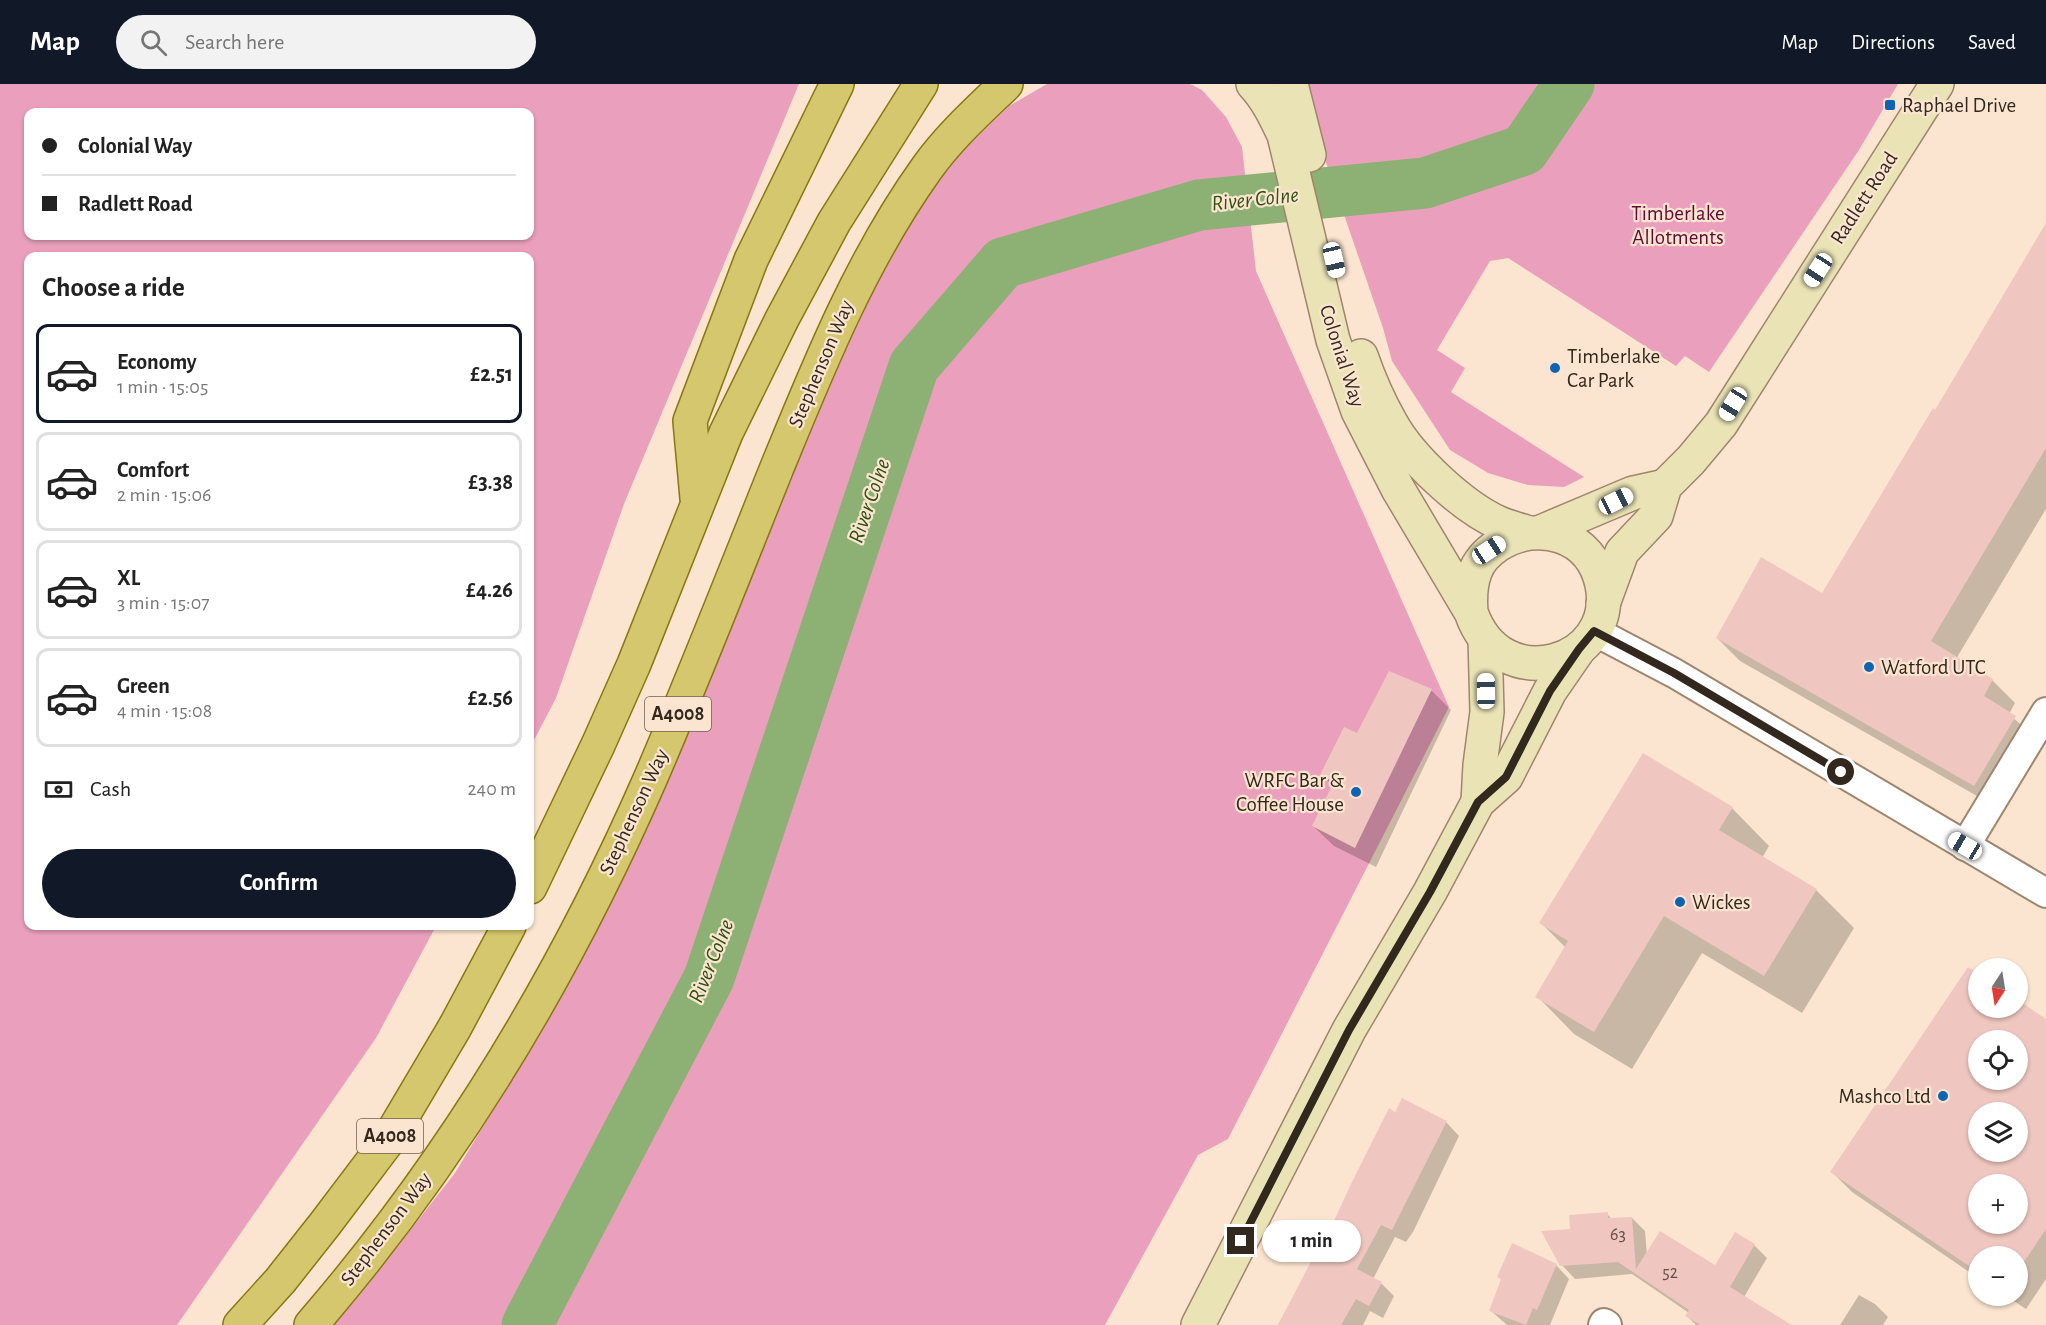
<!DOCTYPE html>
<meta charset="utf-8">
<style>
body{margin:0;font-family:"Alegreya Sans",sans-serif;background:#f2f2f2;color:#222;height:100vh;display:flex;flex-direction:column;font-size:22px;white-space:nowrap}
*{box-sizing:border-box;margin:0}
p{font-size:20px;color:#767676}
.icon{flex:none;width:33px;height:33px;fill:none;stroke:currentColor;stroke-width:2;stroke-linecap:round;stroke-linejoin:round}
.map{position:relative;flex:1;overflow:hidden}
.details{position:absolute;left:24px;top:168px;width:510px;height:678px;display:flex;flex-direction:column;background:#fff;border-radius:12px;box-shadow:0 2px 4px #0004}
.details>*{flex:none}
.top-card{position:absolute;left:24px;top:24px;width:510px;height:132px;border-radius:12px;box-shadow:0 2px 4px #0004;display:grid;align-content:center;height:132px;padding:0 18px;background:#fff}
.needle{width:39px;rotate:192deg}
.tools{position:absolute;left:1968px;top:874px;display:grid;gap:12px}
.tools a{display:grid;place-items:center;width:60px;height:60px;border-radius:50%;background:#fff;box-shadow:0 2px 4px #0004;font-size:30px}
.end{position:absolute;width:27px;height:27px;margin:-14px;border:8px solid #32281e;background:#fff;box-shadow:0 0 0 3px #fff}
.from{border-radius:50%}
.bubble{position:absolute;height:42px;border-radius:21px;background:#fff;box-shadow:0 2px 4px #0004;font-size:20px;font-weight:700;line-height:42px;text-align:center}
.car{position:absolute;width:18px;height:36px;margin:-18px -9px;border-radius:8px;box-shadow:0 0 4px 2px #0007;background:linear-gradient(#fff 24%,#345 0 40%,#fff 0 76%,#345 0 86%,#fff 0)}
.top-card b{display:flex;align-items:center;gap:21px;height:57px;font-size:22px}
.top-card b+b{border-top:2px solid #e0e0e0}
.top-card i{width:15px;height:15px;background:#222}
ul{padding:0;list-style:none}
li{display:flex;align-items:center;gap:18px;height:99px;margin:0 12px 9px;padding:0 6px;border:3px solid #e0e0e0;border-radius:12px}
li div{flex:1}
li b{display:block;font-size:22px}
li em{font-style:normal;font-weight:700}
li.active{border-color:#111827}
li>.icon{width:54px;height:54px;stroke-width:1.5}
h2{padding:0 18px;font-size:27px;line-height:72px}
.pay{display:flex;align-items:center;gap:15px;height:66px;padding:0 18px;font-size:22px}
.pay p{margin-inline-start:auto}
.action{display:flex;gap:12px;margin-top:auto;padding:12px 18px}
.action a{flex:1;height:69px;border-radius:36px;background:#111827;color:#fff;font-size:24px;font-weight:700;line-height:69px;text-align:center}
header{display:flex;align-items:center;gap:36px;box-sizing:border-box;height:84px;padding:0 30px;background:#111827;color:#fff}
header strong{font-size:28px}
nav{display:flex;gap:33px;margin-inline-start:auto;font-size:21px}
.search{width:420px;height:54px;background:#f2f2f2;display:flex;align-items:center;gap:15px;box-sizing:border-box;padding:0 21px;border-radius:33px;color:#767676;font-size:22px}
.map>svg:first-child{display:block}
.green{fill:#eaa0bc;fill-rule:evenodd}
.shadow{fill:#0003;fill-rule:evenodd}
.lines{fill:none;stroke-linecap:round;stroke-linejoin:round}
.river{stroke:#8db174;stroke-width:51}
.building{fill:#efc7c0;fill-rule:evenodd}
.street-casing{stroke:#9f856d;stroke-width:32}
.secondary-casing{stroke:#9f856d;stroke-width:36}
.primary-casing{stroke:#8a7712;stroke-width:36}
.street{stroke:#fff;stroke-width:28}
.secondary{stroke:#eae3b6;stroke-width:33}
.primary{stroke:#d5c76d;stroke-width:33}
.route{stroke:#32281e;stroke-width:8}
.poi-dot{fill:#1063b1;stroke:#fce5d0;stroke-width:2}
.labels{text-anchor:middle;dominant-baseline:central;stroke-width:4.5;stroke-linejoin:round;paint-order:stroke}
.number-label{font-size:18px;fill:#615046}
.shield{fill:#fce5d0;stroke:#6f6153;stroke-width:1.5}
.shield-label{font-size:20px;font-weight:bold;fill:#32281e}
.poi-label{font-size:21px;fill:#32281e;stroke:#fce5d0;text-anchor:start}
.street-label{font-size:21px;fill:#32281e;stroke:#fce5d0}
.park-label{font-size:21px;fill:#600836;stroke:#fce5d0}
.water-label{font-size:22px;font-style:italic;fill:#2f5110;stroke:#fce5d0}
</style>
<header>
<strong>Map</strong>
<div class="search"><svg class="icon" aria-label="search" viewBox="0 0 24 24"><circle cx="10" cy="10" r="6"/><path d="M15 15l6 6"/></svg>Search here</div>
<nav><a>Map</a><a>Directions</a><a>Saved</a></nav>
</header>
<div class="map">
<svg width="2046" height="1241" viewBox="0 0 2046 1241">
<rect width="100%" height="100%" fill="#fce5d0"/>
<g class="green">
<path d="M 0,0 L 799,0 L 624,420 L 556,614 L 530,664 L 530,172 L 28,172 L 28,842 L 436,842 L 376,954 L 177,1241 L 0,1241 ZM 28,28 L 530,28 L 530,152 L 28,152 Z"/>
<path d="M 1047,0 L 1190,0 L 1202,6 L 1226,33 L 1242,63 L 1256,187 L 1449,623 L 1228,1055 L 1198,1071 L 1105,1241 L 332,1241 L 354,1218 L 455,1089 L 559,917 L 662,704 L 836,268 L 879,180 L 951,78 L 1009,22 Z"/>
<path d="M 1299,0 L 1898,0 L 1859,66 L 1709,288 L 1685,272 L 1676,282 L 1508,174 L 1490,177 L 1437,266 L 1465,284 L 1451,308 L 1584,393 L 1564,403 L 1528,401 L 1488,389 L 1450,366 L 1392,277 L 1383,244 Z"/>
</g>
<g class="shadow">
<path d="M 2046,142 L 2046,425 L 1956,575 L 1992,596 L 2015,619 L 2009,630 L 2038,656 L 1998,724 L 1740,577 L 1717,554 L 1823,511 L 1936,328 Z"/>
<path d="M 1431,606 L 1451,626 L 1376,783 L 1334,762 L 1313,742 L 1333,702 L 1321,691 L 1358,651 Z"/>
<path d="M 1732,724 L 1769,762 L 1762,774 L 1816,806 L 1854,844 L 1802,929 L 1702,869 L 1632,985 L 1574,950 L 1537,912 L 1566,864 L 1541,839 Z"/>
<path d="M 1969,885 L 1978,891 L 1978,924 L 2018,924 L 2018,918 L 2046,937 L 2046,1195 L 2026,1225 L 2006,1212 L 2018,1212 L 2018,1173 L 1978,1173 L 1978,1194 L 1852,1108 L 1832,1088 ZM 1978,957 L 2018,957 L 2018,996 L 1978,996 ZM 1978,1029 L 2018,1029 L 2018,1068 L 1978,1068 ZM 1978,1101 L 2018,1101 L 2018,1140 L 1978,1140 Z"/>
<path d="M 1396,1030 L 1446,1038 L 1459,1052 L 1413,1148 L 1406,1158 L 1395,1153 L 1373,1195 L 1381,1199 L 1394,1212 L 1383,1234 L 1370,1227 L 1363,1241 L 1278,1241 Z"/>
<path d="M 1607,1130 L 1613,1136 L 1632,1134 L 1645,1147 L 1647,1171 L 1716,1183 L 1754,1161 L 1767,1174 L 1744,1213 L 1788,1241 L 1696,1241 L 1687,1232 L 1689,1229 L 1632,1190 L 1575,1195 L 1562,1181 L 1572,1147 Z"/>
<path d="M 1556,1181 L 1569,1195 L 1550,1241 L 1507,1241 L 1490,1226 Z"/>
<path d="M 1859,1211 L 1875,1220 L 1888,1233 L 1883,1241 L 1840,1241 Z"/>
</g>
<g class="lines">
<path class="river" d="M 527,1241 L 709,894 L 914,282 L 1003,179 L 1199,121 L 1425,99 L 1524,66 L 1569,0"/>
</g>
<g class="building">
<path d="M 2046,139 L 2046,364 L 1931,557 L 1993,595 L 1984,612 L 2016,632 L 1974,702 L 1716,554 L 1761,473 L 1822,509 L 1933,324 L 1935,326 Z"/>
<path d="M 1389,587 L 1432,605 L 1355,764 L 1312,742 L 1334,698 L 1320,691 L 1344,643 L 1357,649 Z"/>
<path d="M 1643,669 L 1733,723 L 1719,746 L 1817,805 L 1764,892 L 1664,832 L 1594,948 L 1535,913 L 1568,857 L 1539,839 Z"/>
<path d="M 1968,883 L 1978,890 L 1978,924 L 2018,924 L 2018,916 L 2046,935 L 2046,1145 L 2018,1187 L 2018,1173 L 1978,1173 L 1978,1188 L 1830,1088 ZM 1978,957 L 2018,957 L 2018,996 L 1978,996 ZM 1978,1029 L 2018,1029 L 2018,1068 L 1978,1068 ZM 1978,1101 L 2018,1101 L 2018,1140 L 1978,1140 Z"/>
<path d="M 1402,1014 L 1447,1037 L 1392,1146 L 1381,1141 L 1357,1185 L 1382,1198 L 1369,1222 L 1356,1215 L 1341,1241 L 1278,1241 L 1318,1164 L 1326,1149 L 1328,1150 L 1350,1102 L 1389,1024 L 1395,1028 Z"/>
<path d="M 1608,1128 L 1608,1134 L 1632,1133 L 1636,1185 L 1660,1147 L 1715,1181 L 1735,1148 L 1755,1160 L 1730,1203 L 1792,1241 L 1700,1241 L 1685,1232 L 1689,1226 L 1618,1178 L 1560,1182 L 1541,1147 L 1570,1145 L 1569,1131 Z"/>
<path d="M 1512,1159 L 1557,1180 L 1537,1226 L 1533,1224 L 1526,1241 L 1489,1227 L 1501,1195 L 1497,1193 Z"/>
</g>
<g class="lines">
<g class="street-casing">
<g id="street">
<path d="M 1594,547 L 1674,589 L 2046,809"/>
<path d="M 1965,762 L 2046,628"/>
<path d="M 1603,1241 L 1604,1239 L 1607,1241"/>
</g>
</g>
<g class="secondary-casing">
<g id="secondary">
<path d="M 1253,0 C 1267,15 1275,32 1284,51 L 1333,256 L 1358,327 L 1398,405 L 1471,528 C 1501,616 1618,579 1602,501 C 1592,451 1538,435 1498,461 C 1489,467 1479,477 1475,488 C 1470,501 1470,515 1471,528"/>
<path d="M 1291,0 L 1309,71"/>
<path d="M 1361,272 C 1369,295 1379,318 1391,339 C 1410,374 1463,423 1499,439 C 1508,443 1517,445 1526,448"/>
<path d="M 1543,447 L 1633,409 L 1665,402"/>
<path d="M 1603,520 L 1622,468 L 1656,432 L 1665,402 L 1691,376 L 1721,340 L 1937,0"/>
<path d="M 1478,718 L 1480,681 L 1487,628 L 1485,555"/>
<path d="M 1198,1241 L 1349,946 L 1430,808 L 1478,718 L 1506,693 L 1550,607 L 1579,565"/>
</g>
</g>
<g class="primary-casing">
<g id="primary">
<path d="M 697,414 L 690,337 L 751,176 L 837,0"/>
<path d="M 530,803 L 598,661 L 634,580 L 726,349 L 782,235 L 834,138 L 921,0"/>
<path d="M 240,1241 L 280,1197 L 325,1140 L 387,1058 L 455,943 L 509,842"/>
<path d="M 311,1241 C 452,1078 565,890 651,693 C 695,591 735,488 776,386 C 819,281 861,176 927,84 C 949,53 979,26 1006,0"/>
</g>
</g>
<use href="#street" class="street"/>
<use href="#secondary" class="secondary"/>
<use href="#primary" class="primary"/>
</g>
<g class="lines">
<path class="route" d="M 1241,1157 L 1349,946 L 1430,808 L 1478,718 L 1506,693 L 1550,607 L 1579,565 L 1594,547 L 1674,589 L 1841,688"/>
</g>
<g class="poi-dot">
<rect x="1884" y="15" width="12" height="12" rx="3"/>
<circle cx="1555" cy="284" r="6"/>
<circle cx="1869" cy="583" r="6"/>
<circle cx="1356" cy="708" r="6"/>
<circle cx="1680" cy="818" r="6"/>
<circle cx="1943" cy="1012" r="6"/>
</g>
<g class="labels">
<g class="number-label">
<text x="1618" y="1151">63</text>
<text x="1670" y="1189">52</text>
</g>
<g class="shield">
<rect x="645" y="613" width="66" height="34" rx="4.5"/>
<rect x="357" y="1035" width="66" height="34" rx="4.5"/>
</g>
<g class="shield-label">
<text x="678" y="630">A4008</text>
<text x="390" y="1052">A4008</text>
</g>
<g class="poi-label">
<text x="1902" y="21">Raphael Drive</text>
<text x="1567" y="272">Timberlake<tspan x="1567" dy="24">Car Park</tspan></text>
<text x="1881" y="583">Watford UTC</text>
<text x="1344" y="696" text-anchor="end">WRFC Bar &amp;<tspan x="1344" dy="24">Coffee House</tspan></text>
<text x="1692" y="818">Wickes</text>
<text x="1931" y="1012" text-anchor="end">Mashco Ltd</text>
</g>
<g class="street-label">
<text transform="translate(1864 114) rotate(-57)">Radlett Road</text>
<text transform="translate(1342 272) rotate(72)">Colonial Way</text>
<text transform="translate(821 280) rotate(-67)">Stephenson Way</text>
<text transform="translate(634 728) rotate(-65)">Stephenson Way</text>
<text transform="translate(386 1145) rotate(-53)">Stephenson Way</text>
</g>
<g class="park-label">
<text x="1678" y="129">Timberlake<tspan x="1678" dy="24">Allotments</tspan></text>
</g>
<g class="water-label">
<text transform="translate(1255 115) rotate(-6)">River Colne</text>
<text transform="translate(869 417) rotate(-71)">River Colne</text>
<text transform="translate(711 877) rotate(-68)">River Colne</text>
</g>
</g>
</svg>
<div class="tools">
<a><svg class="needle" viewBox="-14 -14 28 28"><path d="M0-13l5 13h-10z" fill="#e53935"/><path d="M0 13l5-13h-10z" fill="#767676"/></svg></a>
<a><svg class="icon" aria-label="locate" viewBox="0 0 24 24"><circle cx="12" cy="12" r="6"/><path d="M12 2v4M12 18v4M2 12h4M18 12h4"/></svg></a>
<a><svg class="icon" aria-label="layers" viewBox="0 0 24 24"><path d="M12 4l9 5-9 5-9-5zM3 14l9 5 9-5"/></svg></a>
<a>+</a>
<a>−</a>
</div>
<i class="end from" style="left:1841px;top:688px"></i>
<i class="end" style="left:1241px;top:1157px"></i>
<div class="bubble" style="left:1262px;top:1136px;width:99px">1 min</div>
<i class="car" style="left:1334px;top:176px;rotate:167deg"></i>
<i class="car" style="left:1818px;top:186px;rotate:213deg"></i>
<i class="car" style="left:1733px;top:320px;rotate:212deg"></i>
<i class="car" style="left:1616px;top:417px;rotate:63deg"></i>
<i class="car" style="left:1489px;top:466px;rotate:57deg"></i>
<i class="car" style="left:1486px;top:607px;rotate:359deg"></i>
<i class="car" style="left:1965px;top:762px;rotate:300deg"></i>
<div class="top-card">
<b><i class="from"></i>Colonial Way</b>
<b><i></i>Radlett Road</b>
</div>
<section class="details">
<h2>Choose a ride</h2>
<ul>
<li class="active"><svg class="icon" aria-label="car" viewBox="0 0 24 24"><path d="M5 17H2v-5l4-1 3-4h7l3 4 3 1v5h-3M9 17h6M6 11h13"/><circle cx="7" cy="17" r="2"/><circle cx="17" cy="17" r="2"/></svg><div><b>Economy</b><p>1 min · 15:05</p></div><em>£2.51</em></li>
<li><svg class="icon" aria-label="car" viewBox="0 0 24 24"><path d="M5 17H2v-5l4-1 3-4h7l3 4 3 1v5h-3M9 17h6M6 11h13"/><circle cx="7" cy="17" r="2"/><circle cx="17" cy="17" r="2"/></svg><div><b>Comfort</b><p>2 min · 15:06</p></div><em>£3.38</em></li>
<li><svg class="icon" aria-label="car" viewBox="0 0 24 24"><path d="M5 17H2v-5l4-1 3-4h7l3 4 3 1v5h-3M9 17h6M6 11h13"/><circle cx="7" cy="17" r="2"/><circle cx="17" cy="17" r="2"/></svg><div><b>XL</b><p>3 min · 15:07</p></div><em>£4.26</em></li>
<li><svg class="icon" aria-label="car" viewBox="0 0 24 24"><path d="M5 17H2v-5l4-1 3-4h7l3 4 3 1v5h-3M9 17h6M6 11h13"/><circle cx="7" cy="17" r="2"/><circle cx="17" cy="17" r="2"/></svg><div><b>Green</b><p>4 min · 15:08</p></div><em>£2.56</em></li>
</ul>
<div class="pay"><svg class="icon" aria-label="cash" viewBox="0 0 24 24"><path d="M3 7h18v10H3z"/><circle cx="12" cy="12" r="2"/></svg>Cash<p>240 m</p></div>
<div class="action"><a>Confirm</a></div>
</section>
</div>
